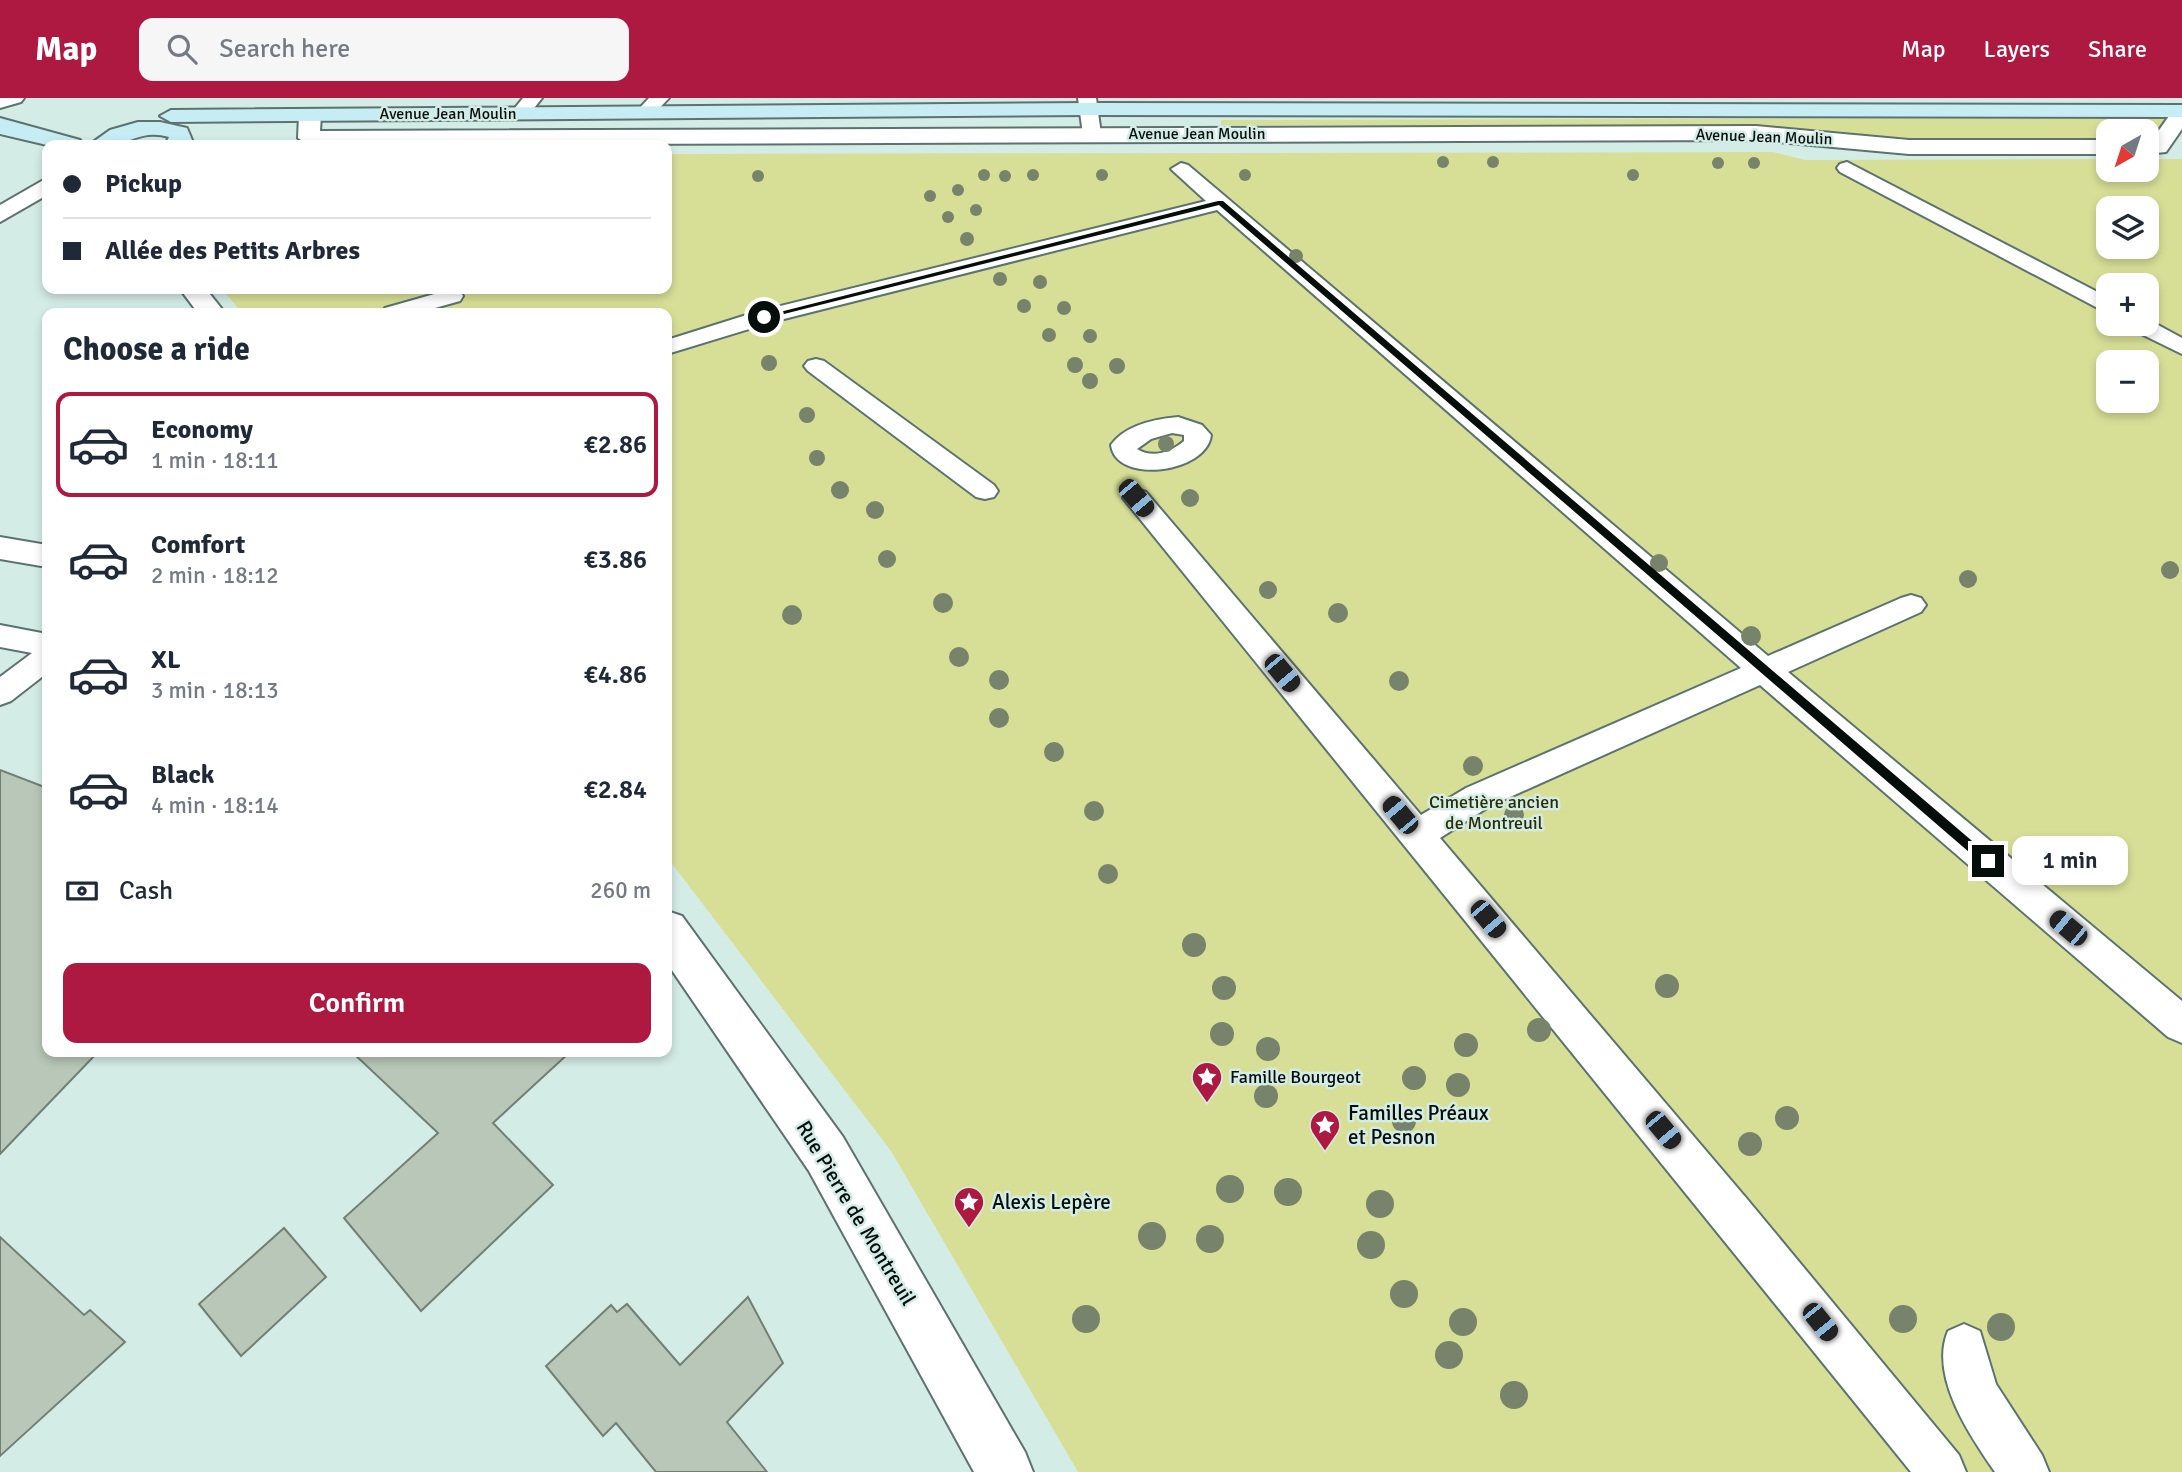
<!DOCTYPE html>
<meta charset="utf-8">
<style>
body{margin:0;font-family:Signika,sans-serif;background:#f6f6f7;color:#1f2937;height:100vh;display:flex;flex-direction:column;font-size:26px;white-space:nowrap}
*{box-sizing:border-box;margin:0}
p{font-size:23px;color:#747a83}
.icon{flex:none;width:38px;height:38px;fill:none;stroke:currentColor;stroke-width:2;stroke-linecap:round;stroke-linejoin:round}
.map{position:relative;flex:1;overflow:hidden}
.panel{position:absolute;left:42px;top:210px;width:630px;height:749px;display:flex;flex-direction:column;background:#fff;border-radius:14px;box-shadow:0 4px 10px #0003}
.panel>*{flex:none}
.banner{position:absolute;left:42px;top:42px;width:630px;height:154px;border-radius:14px;box-shadow:0 4px 10px #0003;display:grid;align-content:center;height:154px;padding:0 21px;background:#fff}
.needle{width:46px;rotate:219deg}
.buttons{position:absolute;left:2096px;top:21px;display:grid;gap:14px}
.buttons a{display:grid;place-items:center;width:63px;height:63px;border-radius:14px;background:#fff;box-shadow:0 4px 10px #0003;font-size:35px}
.end{position:absolute;width:32px;height:32px;margin:-16px;border:9px solid #060e0c;background:#fff;box-shadow:0 0 0 4px #fff}
.from{border-radius:50%}
.bubble{position:absolute;height:49px;border-radius:14px;background:#fff;box-shadow:0 4px 10px #0003;font-size:23px;font-weight:600;line-height:49px;text-align:center}
.car{position:absolute;width:21px;height:42px;margin:-21px -10px;border-radius:9px;box-shadow:0 0 5px 2px #0007;background:linear-gradient(#222 24%,#8ab4d8 0 40%,#222 0 76%,#8ab4d8 0 86%,#222 0)}
.banner b{display:flex;align-items:center;gap:24px;height:66px;font-size:26px}
.banner b+b{border-top:2px solid #e0e1e3}
.banner i{width:18px;height:18px;background:#1f2937}
ul{padding:0;list-style:none}
li{display:flex;align-items:center;gap:21px;height:105px;margin:0 14px 10px;padding:0 7px;border:4px solid transparent;border-radius:14px}
li div{flex:1}
li b{display:block;font-size:26px}
li em{font-style:normal;font-weight:600}
li.selected{border-color:#ad1940}
li>.icon{width:63px;height:63px;stroke-width:1.5}
h2{padding:0 21px;font-size:32px;line-height:84px}
.pay{display:flex;align-items:center;gap:18px;height:77px;padding:0 21px;font-size:26px}
.pay p{margin-inline-start:auto}
.action{display:flex;gap:14px;margin-top:auto;padding:14px 21px}
.action a{flex:1;height:80px;border-radius:14px;background:#ad1940;color:#fff;font-size:28px;font-weight:600;line-height:80px;text-align:center}
header{display:flex;align-items:center;gap:42px;box-sizing:border-box;height:98px;padding:0 35px;background:#ad1940;color:#fff}
header strong{font-size:33px}
nav{display:flex;gap:38px;margin-inline-start:auto;font-size:24px}
.search{width:490px;height:63px;background:#f6f6f7;display:flex;align-items:center;gap:18px;box-sizing:border-box;padding:0 24px;border-radius:14px;color:#747a83;font-size:26px}
.map>svg:first-child{display:block}
.green{fill:#d7df97;fill-rule:evenodd}
.building{fill:#b8c7b8;stroke:#718072;stroke-width:2}
.lines{fill:none;stroke-linecap:round;stroke-linejoin:round}
.lane-casing{stroke:#5d726e;stroke-width:4}
.street-casing{stroke:#5d726e;stroke-width:4}
.secondary-casing{stroke:#5d726e;stroke-width:4}
.lane{fill:#fff;fill-rule:evenodd}
.street{fill:#fff;fill-rule:evenodd}
.secondary{fill:#c7edf4;fill-rule:evenodd}
.tree{fill:#77836a}
.route{fill:#060e0c}
.labels{text-anchor:middle;dominant-baseline:central;stroke-width:5;stroke-linejoin:round;paint-order:stroke}
.far-street-label{font-size:16px;fill:#060e0c;stroke:#d4ece6}
.park-label{font-size:18px;fill:#2b2d05;stroke:#d4ece6}
.poi-label{font-size:18px;fill:#060e0c;stroke:#d4ece6;text-anchor:start}
.near-poi-label{font-size:21px;fill:#060e0c;stroke:#d4ece6;text-anchor:start}
.near-street-label{font-size:21px;fill:#060e0c;stroke:#d4ece6}
</style>
<header>
<strong>Map</strong>
<div class="search"><svg class="icon" aria-label="search" viewBox="0 0 24 24"><circle cx="10" cy="10" r="6"/><path d="M15 15l6 6"/></svg>Search here</div>
<nav><a>Map</a><a>Layers</a><a>Share</a></nav>
</header>
<div class="map">
<svg width="2182" height="1374" viewBox="0 0 2182 1374">
<rect width="100%" height="100%" fill="#d4ece6"/>
<g class="green">
<path d="M 2166,20 L 2156,43 L 2147,43 L 2147,33 L 2109,33 L 2109,43 L 1935,43 L 1758,28 L 1221,27 L 1221,22 Z"/>
<path d="M 1773,54 L 1805,62 L 2109,61 L 2109,72 L 2147,72 L 2147,61 L 2182,61 L 2182,1374 L 1078,1374 L 891,1053 L 667,759 L 667,215 L 242,215 L 222,191 L 667,191 L 667,56 ZM 2109,110 L 2147,110 L 2147,149 L 2109,149 ZM 2109,187 L 2147,187 L 2147,226 L 2109,226 ZM 2109,264 L 2147,264 L 2147,303 L 2109,303 Z"/>
</g>
<g class="building">
<path d="M 0,672 L 47,690 L 47,954 L 98,954 L 0,1056 Z"/>
<path d="M 352,954 L 570,954 L 493,1025 L 553,1087 L 421,1213 L 344,1120 L 438,1035 Z"/>
<path d="M 284,1130 L 326,1179 L 241,1258 L 199,1206 Z"/>
<path d="M 0,1139 L 84,1217 L 90,1212 L 125,1244 L 0,1358 Z"/>
<path d="M 748,1199 L 783,1265 L 727,1324 L 767,1374 L 656,1374 L 616,1325 L 603,1338 L 546,1268 L 611,1207 L 617,1214 L 627,1206 L 680,1267 Z"/>
</g>
<g class="lines">
<g class="lane-casing">
<g id="lane">
<path d="M 0,0 L 24,0 L 21,4 L 0,10 Z"/>
<path d="M 523,0 L 542,0 L 527,19 L 513,19 L 511,15 Z"/>
<path d="M 649,0 L 669,0 L 652,18 L 638,18 L 636,14 Z"/>
<path d="M 1078,0 L 1096,0 L 1101,36 L 1099,40 L 1092,42 L 1083,36 Z"/>
<path d="M 1847,64 L 2109,200 L 2109,216 L 1840,74 L 1837,70 L 1840,66 Z"/>
<path d="M 1181,65 L 1188,67 L 1768,558 L 1901,500 L 1911,497 L 1921,500 L 1926,507 L 1921,514 L 1788,574 L 2182,903 L 2182,945 L 2168,939 L 1760,587 L 1490,708 L 1440,740 L 1747,1101 L 1959,1357 L 1966,1374 L 1911,1374 L 1123,400 L 1126,394 L 1136,391 L 1146,394 L 1421,717 L 1466,690 L 1741,570 L 1217,112 L 772,224 L 667,256 L 667,242 L 756,214 L 1206,103 L 1171,71 Z"/>
<path d="M 452,191 L 460,193 L 463,198 L 460,203 L 417,215 L 382,215 L 385,210 Z"/>
<path d="M 2147,221 L 2182,240 L 2182,256 L 2131,231 L 2127,226 L 2147,226 Z"/>
<path d="M 816,261 L 824,263 L 994,387 L 998,393 L 994,399 L 985,401 L 976,399 L 808,273 L 804,268 L 808,263 Z"/>
<path d="M 1178,319 L 1202,327 L 1211,337 C 1207,375 1116,387 1111,347 C 1125,327 1155,321 1178,319 ZM 1172,335 L 1184,337 L 1184,343 C 1171,354 1153,361 1137,351 L 1151,341 Z"/>
<path d="M 0,527 L 47,536 L 47,575 L 11,603 L 0,607 L 0,579 L 32,555 L 0,549 Z"/>
<path d="M 1964,1226 L 1980,1233 L 1996,1286 L 2042,1357 L 2049,1374 L 1995,1374 C 1970,1338 1929,1278 1948,1233 Z"/>
</g>
</g>
<g class="street-casing">
<g id="street">
<path d="M 2182,10 L 2182,31 L 2166,54 L 2147,56 L 2147,42 L 2152,42 L 2174,11 Z"/>
<path d="M 310,11 L 321,17 L 320,33 L 1756,28 L 1909,42 L 2109,42 L 2109,56 L 1909,56 L 1756,42 L 309,47 L 298,40 L 299,17 Z"/>
<path d="M 47,80 L 47,97 L 0,124 L 0,107 Z"/>
<path d="M 180,191 L 206,191 L 225,215 L 198,215 Z"/>
<path d="M 0,439 L 47,447 L 47,469 L 0,461 Z"/>
<path d="M 667,813 L 682,818 L 843,1039 L 1025,1354 L 1033,1374 L 974,1374 L 809,1073 L 667,865 Z"/>
</g>
</g>
<g class="secondary-casing">
<g id="secondary">
<path d="M 1089,5 L 2182,7 L 2182,19 L 1089,17 L 171,24 L 160,18 L 171,12 Z"/>
<path d="M 0,20 L 80,42 L 83,47 L 47,47 L 0,36 Z"/>
<path d="M 138,24 L 160,24 L 187,30 L 192,42 L 188,47 L 165,47 L 169,39 C 144,32 134,43 112,47 C 105,49 96,47 89,47 L 110,32 Z"/>
</g>
</g>
<use href="#lane" class="lane"/>
<use href="#street" class="street"/>
<use href="#secondary" class="secondary"/>
</g>
<g class="tree">
<circle cx="1443" cy="64" r="6"/>
<circle cx="1493" cy="64" r="6"/>
<circle cx="1718" cy="65" r="6"/>
<circle cx="1754" cy="65" r="6"/>
<circle cx="984" cy="77" r="6"/>
<circle cx="1033" cy="77" r="6"/>
<circle cx="1102" cy="77" r="6"/>
<circle cx="1245" cy="77" r="6"/>
<circle cx="1633" cy="77" r="6"/>
<circle cx="758" cy="78" r="6"/>
<circle cx="1005" cy="78" r="6"/>
<circle cx="958" cy="92" r="6"/>
<circle cx="930" cy="98" r="6"/>
<circle cx="976" cy="112" r="6"/>
<circle cx="948" cy="119" r="6"/>
<circle cx="967" cy="141" r="7"/>
<circle cx="1296" cy="158" r="7"/>
<circle cx="1000" cy="181" r="7"/>
<circle cx="1040" cy="184" r="7"/>
<circle cx="1024" cy="208" r="7"/>
<circle cx="1064" cy="210" r="7"/>
<circle cx="1049" cy="237" r="7"/>
<circle cx="1090" cy="238" r="7"/>
<circle cx="769" cy="265" r="8"/>
<circle cx="1075" cy="267" r="8"/>
<circle cx="1117" cy="268" r="8"/>
<circle cx="1090" cy="283" r="8"/>
<circle cx="807" cy="317" r="8"/>
<circle cx="1166" cy="346" r="8"/>
<circle cx="817" cy="360" r="8"/>
<circle cx="840" cy="392" r="9"/>
<circle cx="1190" cy="400" r="9"/>
<circle cx="875" cy="412" r="9"/>
<circle cx="887" cy="461" r="9"/>
<circle cx="1659" cy="465" r="9"/>
<circle cx="2170" cy="472" r="9"/>
<circle cx="1968" cy="481" r="9"/>
<circle cx="1268" cy="492" r="9"/>
<circle cx="943" cy="505" r="10"/>
<circle cx="1338" cy="515" r="10"/>
<circle cx="792" cy="517" r="10"/>
<circle cx="1751" cy="538" r="10"/>
<circle cx="959" cy="559" r="10"/>
<circle cx="999" cy="582" r="10"/>
<circle cx="1399" cy="583" r="10"/>
<circle cx="999" cy="620" r="10"/>
<circle cx="1054" cy="654" r="10"/>
<circle cx="1473" cy="668" r="10"/>
<circle cx="1094" cy="713" r="10"/>
<circle cx="1514" cy="717" r="10"/>
<circle cx="1108" cy="776" r="10"/>
<circle cx="1194" cy="847" r="12"/>
<circle cx="1667" cy="888" r="12"/>
<circle cx="1224" cy="890" r="12"/>
<circle cx="1539" cy="932" r="12"/>
<circle cx="1222" cy="936" r="12"/>
<circle cx="1466" cy="947" r="12"/>
<circle cx="1268" cy="951" r="12"/>
<circle cx="1414" cy="980" r="12"/>
<circle cx="1458" cy="987" r="12"/>
<circle cx="1266" cy="998" r="12"/>
<circle cx="1787" cy="1020" r="12"/>
<circle cx="1404" cy="1023" r="12"/>
<circle cx="1750" cy="1046" r="12"/>
<circle cx="1230" cy="1091" r="14"/>
<circle cx="1288" cy="1094" r="14"/>
<circle cx="1380" cy="1106" r="14"/>
<circle cx="1152" cy="1138" r="14"/>
<circle cx="1210" cy="1141" r="14"/>
<circle cx="1371" cy="1147" r="14"/>
<circle cx="1404" cy="1196" r="14"/>
<circle cx="1086" cy="1221" r="14"/>
<circle cx="1903" cy="1221" r="14"/>
<circle cx="1463" cy="1224" r="14"/>
<circle cx="2001" cy="1229" r="14"/>
<circle cx="1449" cy="1257" r="14"/>
<circle cx="1514" cy="1297" r="14"/>
</g>
<path class="route" d="M 1218,103 L 1223,103 L 1992,760 L 1992,767 L 1984,767 L 1219,107 L 764,221 L 760,219 Z"/>
<defs>
<g id="sight-pin" transform="scale(1.575)"><path d="M0 17L-7.5 6A9.5 9.5 0 1 1 7.5 6Z" fill="#ad1940" stroke="#d4ece6"/><path d="M0-6L1.8-2.2L6-1.7L2.9 1.2L3.7 5.4L0 3.3L-3.7 5.4L-2.9 1.2L-6-1.7L-1.8-2.2Z" fill="#fff"/></g>
</defs>
<g fill-rule="evenodd">
<use href="#sight-pin" x="1207" y="979"/>
<use href="#sight-pin" x="1325" y="1027"/>
<use href="#sight-pin" x="969" y="1104"/>
</g>
<g class="labels">
<g class="far-street-label">
<text x="448" y="16">Avenue Jean Moulin</text>
<text x="1197" y="36">Avenue Jean Moulin</text>
<text transform="translate(1764 39) rotate(2)">Avenue Jean Moulin</text>
</g>
<g class="park-label">
<text x="1494" y="704">Cimetière ancien<tspan x="1494" dy="21">de Montreuil</tspan></text>
</g>
<g class="poi-label">
<text x="1230" y="979">Famille Bourgeot</text>
</g>
<g class="near-poi-label">
<text x="1348" y="1015">Familles Préaux<tspan x="1348" dy="24">et Pesnon</tspan></text>
<text x="992" y="1104">Alexis Lepère</text>
</g>
<g class="near-street-label">
<text transform="translate(856 1115) rotate(59)">Rue Pierre de Montreuil</text>
</g>
</g>
</svg>
<div class="buttons">
<a><svg class="needle" viewBox="-14 -14 28 28"><path d="M0-13l5 13h-10z" fill="#e53935"/><path d="M0 13l5-13h-10z" fill="#747a83"/></svg></a>
<a><svg class="icon" aria-label="layers" viewBox="0 0 24 24"><path d="M12 4l9 5-9 5-9-5zM3 14l9 5 9-5"/></svg></a>
<a>+</a>
<a>−</a>
</div>
<i class="end from" style="left:764px;top:219px"></i>
<i class="end" style="left:1988px;top:763px"></i>
<div class="bubble" style="left:2012px;top:738px;width:116px">1 min</div>
<i class="car" style="left:1136px;top:400px;rotate:140deg"></i>
<i class="car" style="left:1282px;top:575px;rotate:140deg"></i>
<i class="car" style="left:1400px;top:717px;rotate:320deg"></i>
<i class="car" style="left:1488px;top:821px;rotate:140deg"></i>
<i class="car" style="left:2068px;top:830px;rotate:310deg"></i>
<i class="car" style="left:1663px;top:1032px;rotate:140deg"></i>
<i class="car" style="left:1820px;top:1224px;rotate:141deg"></i>
<div class="banner">
<b><i class="from"></i>Pickup</b>
<b><i></i>Allée des Petits Arbres</b>
</div>
<section class="panel">
<h2>Choose a ride</h2>
<ul>
<li class="selected"><svg class="icon" aria-label="car" viewBox="0 0 24 24"><path d="M5 17H2v-5l4-1 3-4h7l3 4 3 1v5h-3M9 17h6M6 11h13"/><circle cx="7" cy="17" r="2"/><circle cx="17" cy="17" r="2"/></svg><div><b>Economy</b><p>1 min · 18:11</p></div><em>€2.86</em></li>
<li><svg class="icon" aria-label="car" viewBox="0 0 24 24"><path d="M5 17H2v-5l4-1 3-4h7l3 4 3 1v5h-3M9 17h6M6 11h13"/><circle cx="7" cy="17" r="2"/><circle cx="17" cy="17" r="2"/></svg><div><b>Comfort</b><p>2 min · 18:12</p></div><em>€3.86</em></li>
<li><svg class="icon" aria-label="car" viewBox="0 0 24 24"><path d="M5 17H2v-5l4-1 3-4h7l3 4 3 1v5h-3M9 17h6M6 11h13"/><circle cx="7" cy="17" r="2"/><circle cx="17" cy="17" r="2"/></svg><div><b>XL</b><p>3 min · 18:13</p></div><em>€4.86</em></li>
<li><svg class="icon" aria-label="car" viewBox="0 0 24 24"><path d="M5 17H2v-5l4-1 3-4h7l3 4 3 1v5h-3M9 17h6M6 11h13"/><circle cx="7" cy="17" r="2"/><circle cx="17" cy="17" r="2"/></svg><div><b>Black</b><p>4 min · 18:14</p></div><em>€2.84</em></li>
</ul>
<div class="pay"><svg class="icon" aria-label="cash" viewBox="0 0 24 24"><path d="M3 7h18v10H3z"/><circle cx="12" cy="12" r="2"/></svg>Cash<p>260 m</p></div>
<div class="action"><a>Confirm</a></div>
</section>
</div>
